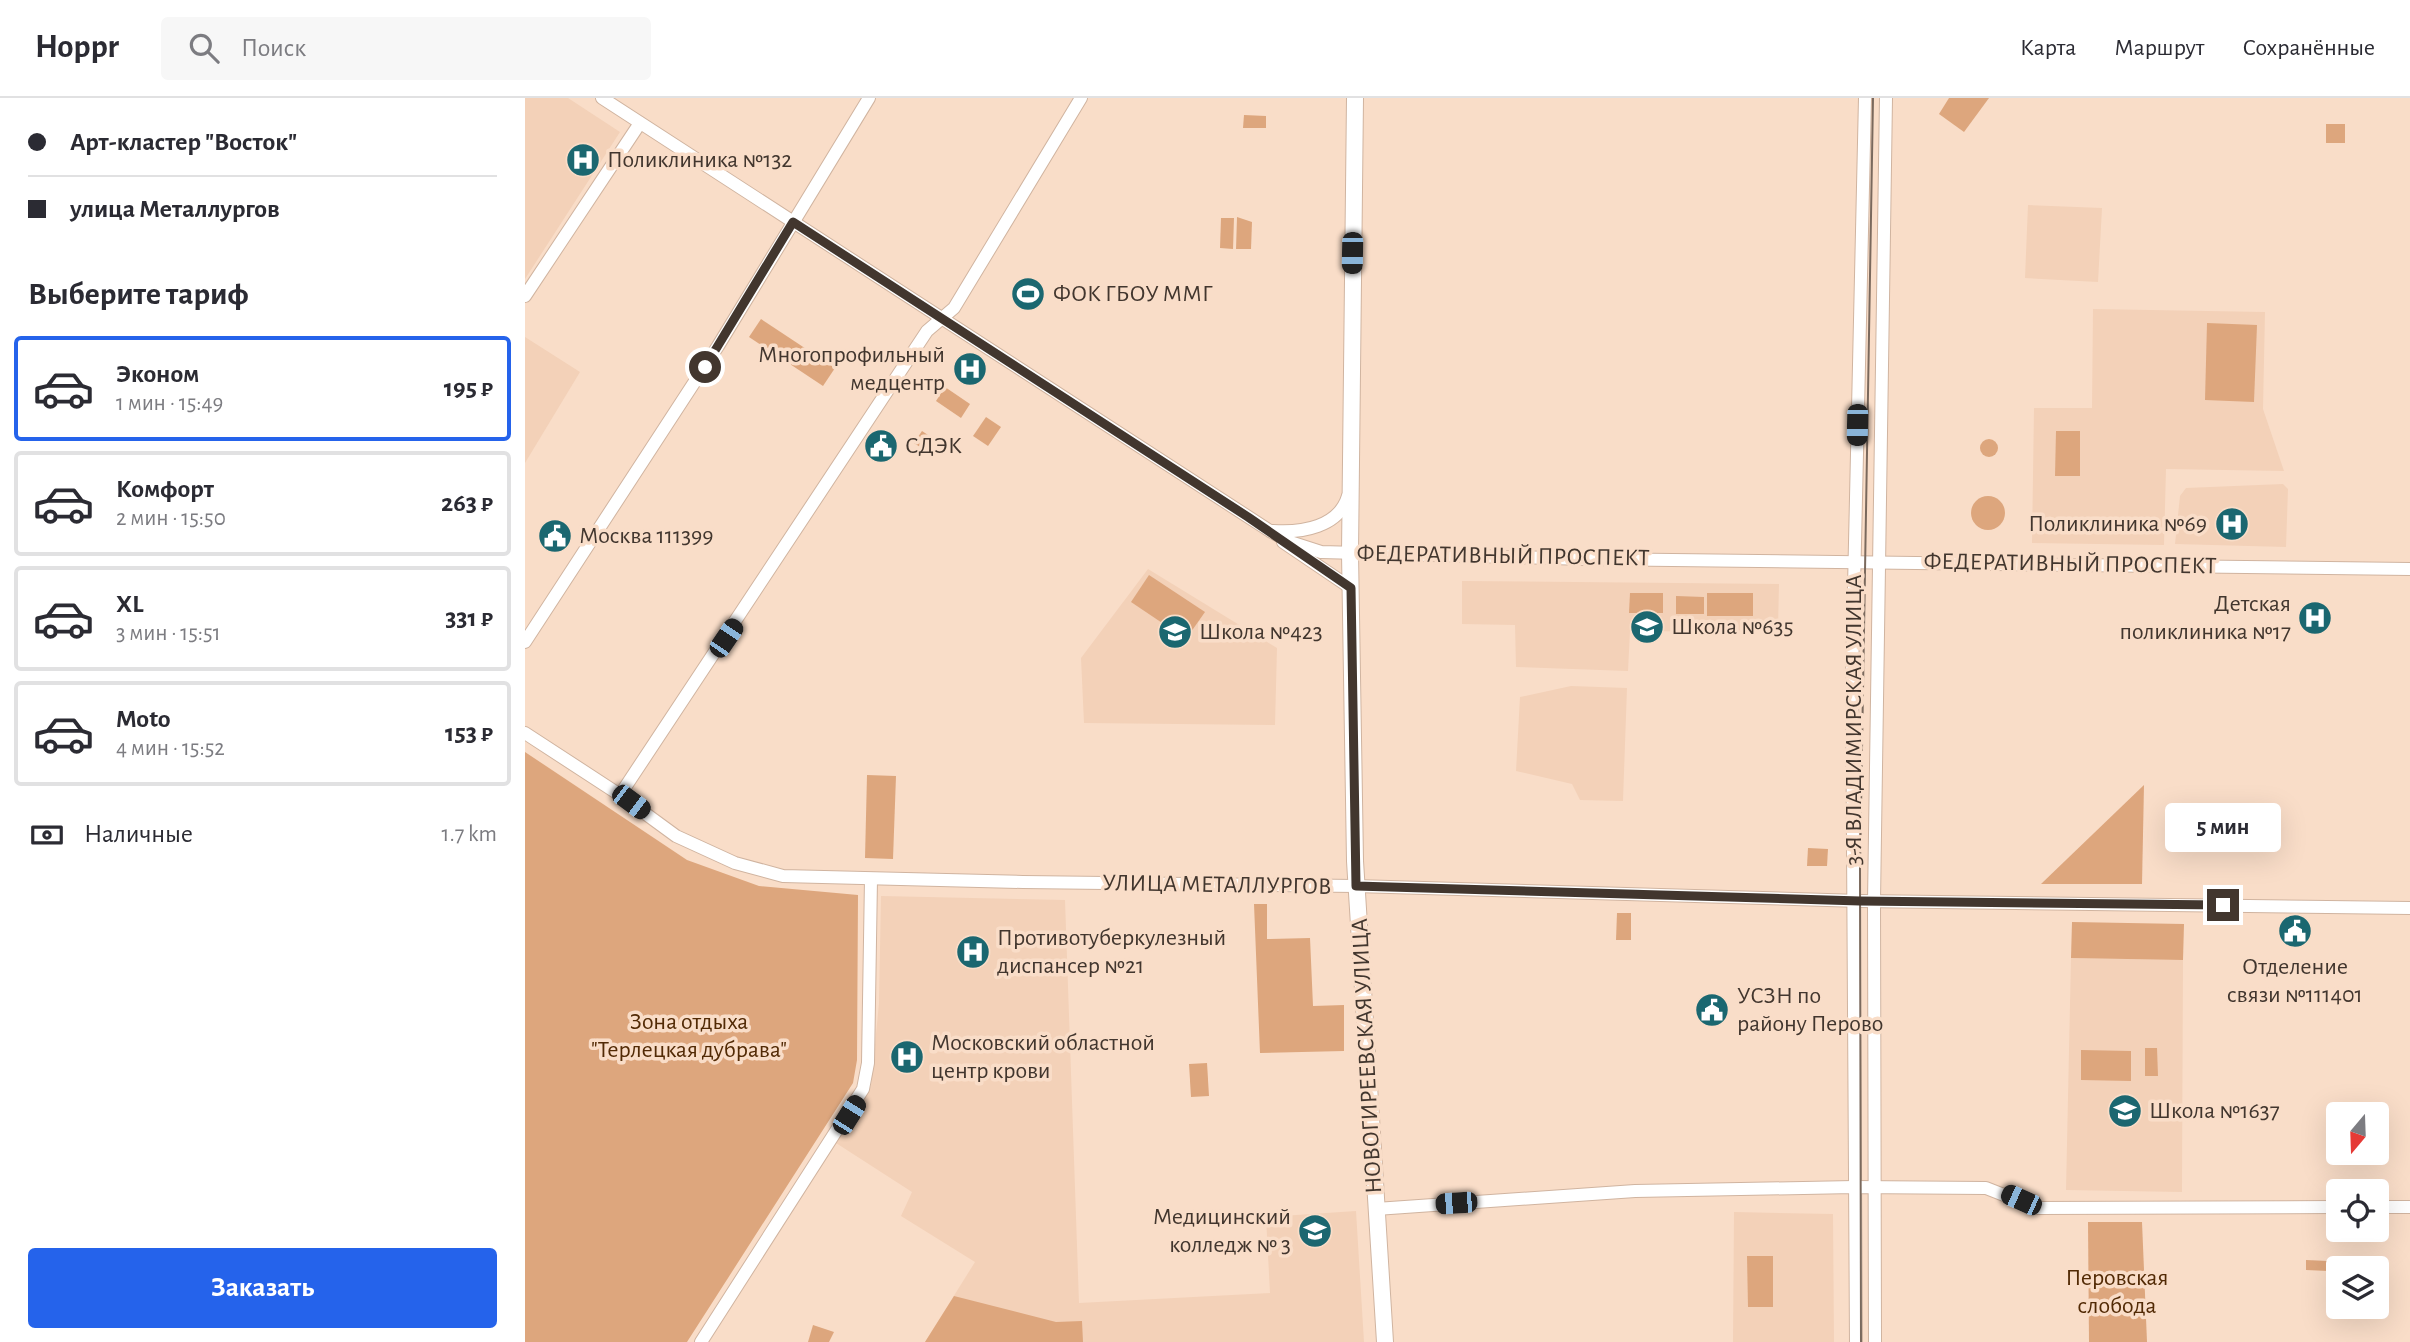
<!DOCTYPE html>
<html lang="ru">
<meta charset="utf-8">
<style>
body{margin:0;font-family:"Alegreya Sans",sans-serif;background:#f7f7f7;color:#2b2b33;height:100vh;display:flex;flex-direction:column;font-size:26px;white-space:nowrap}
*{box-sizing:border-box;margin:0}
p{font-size:23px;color:#7c7c81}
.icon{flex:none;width:38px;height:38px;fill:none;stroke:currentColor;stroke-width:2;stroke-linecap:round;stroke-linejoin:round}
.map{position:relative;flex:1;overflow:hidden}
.drawer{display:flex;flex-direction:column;background:#fff;width:525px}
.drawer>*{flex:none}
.hud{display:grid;align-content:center;height:154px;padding:0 28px;background:#fff}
.needle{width:46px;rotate:199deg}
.tools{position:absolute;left:1801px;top:1004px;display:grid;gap:14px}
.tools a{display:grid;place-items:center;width:63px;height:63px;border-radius:7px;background:#fff;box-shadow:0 7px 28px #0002;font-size:35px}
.end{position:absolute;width:32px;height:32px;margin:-16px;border:9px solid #42362e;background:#fff;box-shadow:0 0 0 4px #fff}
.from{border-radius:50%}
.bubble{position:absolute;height:49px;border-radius:7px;background:#fff;box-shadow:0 7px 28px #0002;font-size:23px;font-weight:700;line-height:49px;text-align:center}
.car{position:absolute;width:21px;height:42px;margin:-21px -10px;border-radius:9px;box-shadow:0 0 5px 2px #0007;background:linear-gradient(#222 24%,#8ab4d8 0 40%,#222 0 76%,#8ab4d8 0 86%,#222 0)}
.hud b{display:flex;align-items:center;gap:24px;height:66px;font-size:26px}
.hud b+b{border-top:2px solid #e1e1e2}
.hud i{width:18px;height:18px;background:#2b2b33}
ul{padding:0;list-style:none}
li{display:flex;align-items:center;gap:21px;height:105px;margin:0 14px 10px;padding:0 14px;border:4px solid #e1e1e2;border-radius:7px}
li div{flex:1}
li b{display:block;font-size:26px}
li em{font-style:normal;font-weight:700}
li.active{border-color:#2563eb}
li>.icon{width:63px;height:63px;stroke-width:1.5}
h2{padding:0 28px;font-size:32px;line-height:84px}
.pay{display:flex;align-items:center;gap:18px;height:77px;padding:0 28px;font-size:26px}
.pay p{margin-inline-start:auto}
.button{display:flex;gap:14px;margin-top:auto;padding:14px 28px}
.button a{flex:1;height:80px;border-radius:7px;background:#2563eb;color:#fff;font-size:28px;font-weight:700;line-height:80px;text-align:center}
header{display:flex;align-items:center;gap:42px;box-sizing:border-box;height:98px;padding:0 35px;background:#fff;border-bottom:2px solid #e1e1e2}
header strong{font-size:33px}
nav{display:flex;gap:38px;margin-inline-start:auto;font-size:24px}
.search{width:490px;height:63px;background:#f7f7f7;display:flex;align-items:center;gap:18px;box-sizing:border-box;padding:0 24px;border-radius:7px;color:#7c7c81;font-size:26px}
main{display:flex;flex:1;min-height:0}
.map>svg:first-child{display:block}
.built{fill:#f3d1b8}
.green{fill:#dda67d}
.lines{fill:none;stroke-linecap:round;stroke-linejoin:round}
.minor-casing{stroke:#d0b4a0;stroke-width:14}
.major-casing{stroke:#d0b4a0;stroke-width:18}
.minor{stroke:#fff;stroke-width:12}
.major{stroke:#fff;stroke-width:16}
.tram{stroke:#7a695d;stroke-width:2}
.route{stroke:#42362e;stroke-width:9}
.labels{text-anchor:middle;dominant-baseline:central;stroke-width:7;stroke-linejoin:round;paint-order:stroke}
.poi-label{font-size:24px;fill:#42362e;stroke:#f9ddc8;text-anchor:start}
.street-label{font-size:24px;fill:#42362e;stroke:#f9ddc8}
.park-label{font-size:24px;fill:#522a05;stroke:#f9ddc8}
</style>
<header>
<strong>Hoppr</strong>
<div class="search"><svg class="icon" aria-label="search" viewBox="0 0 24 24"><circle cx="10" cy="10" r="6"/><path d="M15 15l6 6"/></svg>Поиск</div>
<nav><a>Карта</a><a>Маршрут</a><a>Сохранённые</a></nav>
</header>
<main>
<section class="drawer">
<div class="hud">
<b><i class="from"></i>Арт-кластер &quot;Восток&quot;</b>
<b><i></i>улица Металлургов</b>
</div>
<h2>Выберите тариф</h2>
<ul>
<li class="active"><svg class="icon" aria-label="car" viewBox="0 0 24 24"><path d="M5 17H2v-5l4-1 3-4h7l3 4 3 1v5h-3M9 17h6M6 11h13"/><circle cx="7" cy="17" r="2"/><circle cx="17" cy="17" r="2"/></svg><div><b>Эконом</b><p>1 мин · 15:49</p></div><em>195 ₽</em></li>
<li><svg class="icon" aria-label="car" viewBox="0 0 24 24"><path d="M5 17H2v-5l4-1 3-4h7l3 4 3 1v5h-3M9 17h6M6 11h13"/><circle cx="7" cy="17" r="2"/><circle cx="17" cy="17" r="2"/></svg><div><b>Комфорт</b><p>2 мин · 15:50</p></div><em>263 ₽</em></li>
<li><svg class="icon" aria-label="car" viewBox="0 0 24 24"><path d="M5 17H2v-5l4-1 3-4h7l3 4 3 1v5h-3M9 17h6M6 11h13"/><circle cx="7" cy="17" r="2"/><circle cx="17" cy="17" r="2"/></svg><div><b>XL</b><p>3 мин · 15:51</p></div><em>331 ₽</em></li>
<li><svg class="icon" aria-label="car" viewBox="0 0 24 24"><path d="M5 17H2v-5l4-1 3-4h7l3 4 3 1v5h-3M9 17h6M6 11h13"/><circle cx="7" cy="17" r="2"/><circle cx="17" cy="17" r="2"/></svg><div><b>Moto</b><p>4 мин · 15:52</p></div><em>153 ₽</em></li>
</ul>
<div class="pay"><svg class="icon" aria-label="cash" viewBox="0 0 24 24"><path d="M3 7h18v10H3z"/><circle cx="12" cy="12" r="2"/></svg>Наличные<p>1.7 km</p></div>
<div class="button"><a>Заказать</a></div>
</section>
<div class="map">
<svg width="1885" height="1244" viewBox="0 0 1885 1244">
<rect width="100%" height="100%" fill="#f9ddc8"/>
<g class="built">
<path d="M 0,0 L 43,0 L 95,34 L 0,181 Z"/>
<path d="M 1503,107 L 1577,110 L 1573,184 L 1500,180 Z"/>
<path d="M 1568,211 L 1740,214 L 1738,311 L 1759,373 L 1641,371 L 1639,447 L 1507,445 L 1509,310 L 1567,310 Z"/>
<path d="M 0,239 L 55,274 L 0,365 Z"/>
<path d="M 1758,386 L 1763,391 L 1761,449 L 1650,446 L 1655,398 L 1661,390 Z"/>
<path d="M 623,471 L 752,550 L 750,627 L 559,625 L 556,560 Z"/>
<path d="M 937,483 L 1254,486 L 1253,530 L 1222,534 L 1105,533 L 1103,573 L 991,569 L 990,527 L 937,526 Z"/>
<path d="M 1046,588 L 1102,590 L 1098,703 L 1055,702 L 1047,686 L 991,673 L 995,599 Z"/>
<path d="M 356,798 L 540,802 L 554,1205 L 745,1195 L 741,1119 L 831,1113 L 839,1244 L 400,1244 L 450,1164 L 376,1118 L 387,1094 L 311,1045 L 346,988 L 354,905 Z"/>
<path d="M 1546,860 L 1658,862 L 1657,1094 L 1541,1092 Z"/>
<path d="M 1209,1114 L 1308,1116 L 1309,1244 L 1208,1244 Z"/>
</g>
<g class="green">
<path d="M 1424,0 L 1464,0 L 1439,34 L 1414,16 Z"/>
<path d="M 719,17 L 741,18 L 741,30 L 718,30 Z"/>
<rect x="1801" y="26" width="19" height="19"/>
<path d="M 712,119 L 727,124 L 726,151 L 711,151 Z"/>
<path d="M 696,120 L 709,120 L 708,151 L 695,150 Z"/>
<path d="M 236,221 L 310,270 L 298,288 L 224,239 Z"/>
<path d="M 1682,225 L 1732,227 L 1729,304 L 1680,302 Z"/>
<path d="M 420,289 L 445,306 L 436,320 L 411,303 Z"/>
<path d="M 461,319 L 476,329 L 463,348 L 448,338 Z"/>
<path d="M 397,333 L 415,345 L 407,357 L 389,345 Z"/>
<path d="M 1531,333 L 1555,333 L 1555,378 L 1530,378 Z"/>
<circle cx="1464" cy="350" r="9"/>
<circle cx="1463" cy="415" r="17"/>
<path d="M 624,477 L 680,514 L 661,541 L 606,504 Z"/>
<path d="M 1105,495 L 1138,495 L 1138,515 L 1104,515 Z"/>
<rect x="1182" y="495" width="46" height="23"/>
<path d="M 1151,498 L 1179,499 L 1179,516 L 1151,516 Z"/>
<path d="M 0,654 L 162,762 L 234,788 L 333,797 L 332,962 L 328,985 L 162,1244 L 0,1244 Z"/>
<path d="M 342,677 L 371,678 L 368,761 L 340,760 Z"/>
<path d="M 1619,687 L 1617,786 L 1516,786 Z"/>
<path d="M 1283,750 L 1303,751 L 1302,768 L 1282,768 Z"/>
<path d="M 729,806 L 742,806 L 742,841 L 785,840 L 788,908 L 819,907 L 819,953 L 735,955 Z"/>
<path d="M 1092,815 L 1106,815 L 1106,842 L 1091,842 Z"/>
<path d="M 1547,824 L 1659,826 L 1658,862 L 1546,860 Z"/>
<path d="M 1620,950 L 1632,950 L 1633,978 L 1620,978 Z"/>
<path d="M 1556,952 L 1606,953 L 1606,983 L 1556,982 Z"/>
<path d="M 682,965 L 684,998 L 666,999 L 664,966 Z"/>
<path d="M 1563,1124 L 1617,1124 L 1622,1244 L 1564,1244 Z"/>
<path d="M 1222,1158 L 1248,1158 L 1248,1209 L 1223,1209 Z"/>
<path d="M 1781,1162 L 1803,1163 L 1803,1173 L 1781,1172 Z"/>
<path d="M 429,1198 L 531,1224 L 557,1223 L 558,1244 L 400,1244 Z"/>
<path d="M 288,1227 L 309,1234 L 304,1244 L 283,1244 Z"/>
</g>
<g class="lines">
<g class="minor-casing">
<g id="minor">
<path d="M 77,0 L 745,433 L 765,444 L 796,454 L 1061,461 L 1885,471"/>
<path d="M 0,198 L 115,25"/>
<path d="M 748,433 C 777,435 814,429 823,398"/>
<path d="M 758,444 L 826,490"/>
<path d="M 0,544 L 193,248 L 344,0"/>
<path d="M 0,635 L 95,697 L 151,738 L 210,765 L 258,778 L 498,784 L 831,788 L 1335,803 L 1885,810"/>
<path d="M 95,697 L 402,233 L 429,210 L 556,0"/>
<path d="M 1852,1109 L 1885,1109"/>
<path d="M 851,1111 L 1110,1093 L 1329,1089 L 1461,1090 L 1512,1110 L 1813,1109"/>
<path d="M 176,1244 L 338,991 L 343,965 L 346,781"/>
<path d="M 1331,1244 L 1327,578 L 1340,0"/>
<path d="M 1350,1244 L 1349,803 L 1361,0"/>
</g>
</g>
<g class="major-casing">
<path id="major" d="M 830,0 L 825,455 L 830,763 L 860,1244"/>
</g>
<use href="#minor" class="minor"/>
<use href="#major" class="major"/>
<path class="tram" d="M 1336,1244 L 1335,769 L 1348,0"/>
</g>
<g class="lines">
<path class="route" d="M 180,269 L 268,124 L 723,419 L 826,490 L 831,788 L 1335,803 L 1698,807"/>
</g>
<defs>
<g id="hospital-disc" transform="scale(1.75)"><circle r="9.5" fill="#1b6770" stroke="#f9ddc8"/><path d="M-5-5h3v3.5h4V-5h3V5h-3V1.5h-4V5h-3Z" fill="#fff"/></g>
<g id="stadium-disc" transform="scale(1.75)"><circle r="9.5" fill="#1b6770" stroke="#f9ddc8"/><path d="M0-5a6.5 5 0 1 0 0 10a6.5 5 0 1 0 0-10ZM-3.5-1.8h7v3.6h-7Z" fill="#fff"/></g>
<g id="civic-disc" transform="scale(1.75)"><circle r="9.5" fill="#1b6770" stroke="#f9ddc8"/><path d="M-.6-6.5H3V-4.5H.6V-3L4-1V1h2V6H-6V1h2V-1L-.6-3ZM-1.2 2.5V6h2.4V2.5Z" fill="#fff"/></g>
<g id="school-disc" transform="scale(1.75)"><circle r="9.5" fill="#1b6770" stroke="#f9ddc8"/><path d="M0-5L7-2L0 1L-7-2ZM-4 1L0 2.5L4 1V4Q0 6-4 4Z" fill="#fff"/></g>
<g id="university-disc" transform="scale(1.75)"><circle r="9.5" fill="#1b6770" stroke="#f9ddc8"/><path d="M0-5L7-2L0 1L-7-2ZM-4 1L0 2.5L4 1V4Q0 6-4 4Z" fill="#fff"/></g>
</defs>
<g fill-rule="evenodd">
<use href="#hospital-disc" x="58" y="62"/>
<use href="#stadium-disc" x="503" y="196"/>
<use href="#hospital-disc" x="445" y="271"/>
<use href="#civic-disc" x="356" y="348"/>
<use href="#hospital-disc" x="1707" y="426"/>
<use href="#civic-disc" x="30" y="438"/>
<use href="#hospital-disc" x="1790" y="520"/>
<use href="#school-disc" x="1122" y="529"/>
<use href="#school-disc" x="650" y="534"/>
<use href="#civic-disc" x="1770" y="833"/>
<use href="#hospital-disc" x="448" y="854"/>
<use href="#civic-disc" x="1187" y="912"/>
<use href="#hospital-disc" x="382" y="959"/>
<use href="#school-disc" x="1600" y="1013"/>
<use href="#university-disc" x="790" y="1133"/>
</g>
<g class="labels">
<g class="poi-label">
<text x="82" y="62">Поликлиника №132</text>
<text x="528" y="196">ФОК ГБОУ ММГ</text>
<text x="420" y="257" text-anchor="end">Многопрофильный<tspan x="420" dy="28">медцентр</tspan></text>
<text x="380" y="348">СДЭК</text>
<text x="1682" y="426" text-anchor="end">Поликлиника №69</text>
<text x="54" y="438">Москва 111399</text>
<text x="1766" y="506" text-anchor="end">Детская<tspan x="1766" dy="28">поликлиника №17</tspan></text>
<text x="1146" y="529">Школа №635</text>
<text x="674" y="534">Школа №423</text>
<text x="472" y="840">Противотуберкулезный<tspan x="472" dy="28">диспансер №21</tspan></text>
<text x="1770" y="869" text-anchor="middle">Отделение<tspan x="1770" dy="28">связи №111401</tspan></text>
<text x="1212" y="898">УСЗН по<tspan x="1212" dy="28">району Перово</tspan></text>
<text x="406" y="945">Московский областной<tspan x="406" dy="28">центр крови</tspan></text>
<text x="1624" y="1013">Школа №1637</text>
<text x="766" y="1119" text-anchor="end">Медицинский<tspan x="766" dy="28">колледж № 3</tspan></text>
</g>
<g class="street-label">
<text transform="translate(978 458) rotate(1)">ФЕДЕРАТИВНЫЙ ПРОСПЕКТ</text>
<text transform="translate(1545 466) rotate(1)">ФЕДЕРАТИВНЫЙ ПРОСПЕКТ</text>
<text transform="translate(1329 622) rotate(-90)">3-Я ВЛАДИМИРСКАЯ УЛИЦА</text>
<text transform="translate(692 787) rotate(1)">УЛИЦА МЕТАЛЛУРГОВ</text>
<text transform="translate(842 958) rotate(-93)">НОВОГИРЕЕВСКАЯ УЛИЦА</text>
</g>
<g class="park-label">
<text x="164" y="924">Зона отдыха<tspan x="164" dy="28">"Терлецкая дубрава"</tspan></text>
<text x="1592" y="1180">Перовская<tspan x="1592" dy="28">слобода</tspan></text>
</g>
</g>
</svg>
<div class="tools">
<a><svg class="needle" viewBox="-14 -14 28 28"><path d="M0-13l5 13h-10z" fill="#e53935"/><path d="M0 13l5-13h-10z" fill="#7c7c81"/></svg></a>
<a><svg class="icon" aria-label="locate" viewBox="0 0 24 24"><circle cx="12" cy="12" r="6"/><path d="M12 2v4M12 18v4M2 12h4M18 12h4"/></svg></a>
<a><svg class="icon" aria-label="layers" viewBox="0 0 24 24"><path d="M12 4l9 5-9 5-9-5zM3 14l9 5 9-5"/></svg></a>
</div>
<i class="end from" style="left:180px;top:269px"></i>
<i class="end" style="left:1698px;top:807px"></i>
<div class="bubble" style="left:1640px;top:705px;width:116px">5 мин</div>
<i class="car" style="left:827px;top:155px;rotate:181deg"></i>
<i class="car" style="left:1332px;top:327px;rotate:181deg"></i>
<i class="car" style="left:201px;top:540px;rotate:34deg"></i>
<i class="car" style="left:106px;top:704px;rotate:127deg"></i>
<i class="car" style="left:324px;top:1017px;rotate:32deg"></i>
<i class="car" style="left:1496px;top:1102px;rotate:294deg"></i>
<i class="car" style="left:931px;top:1105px;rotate:266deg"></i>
</div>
</main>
